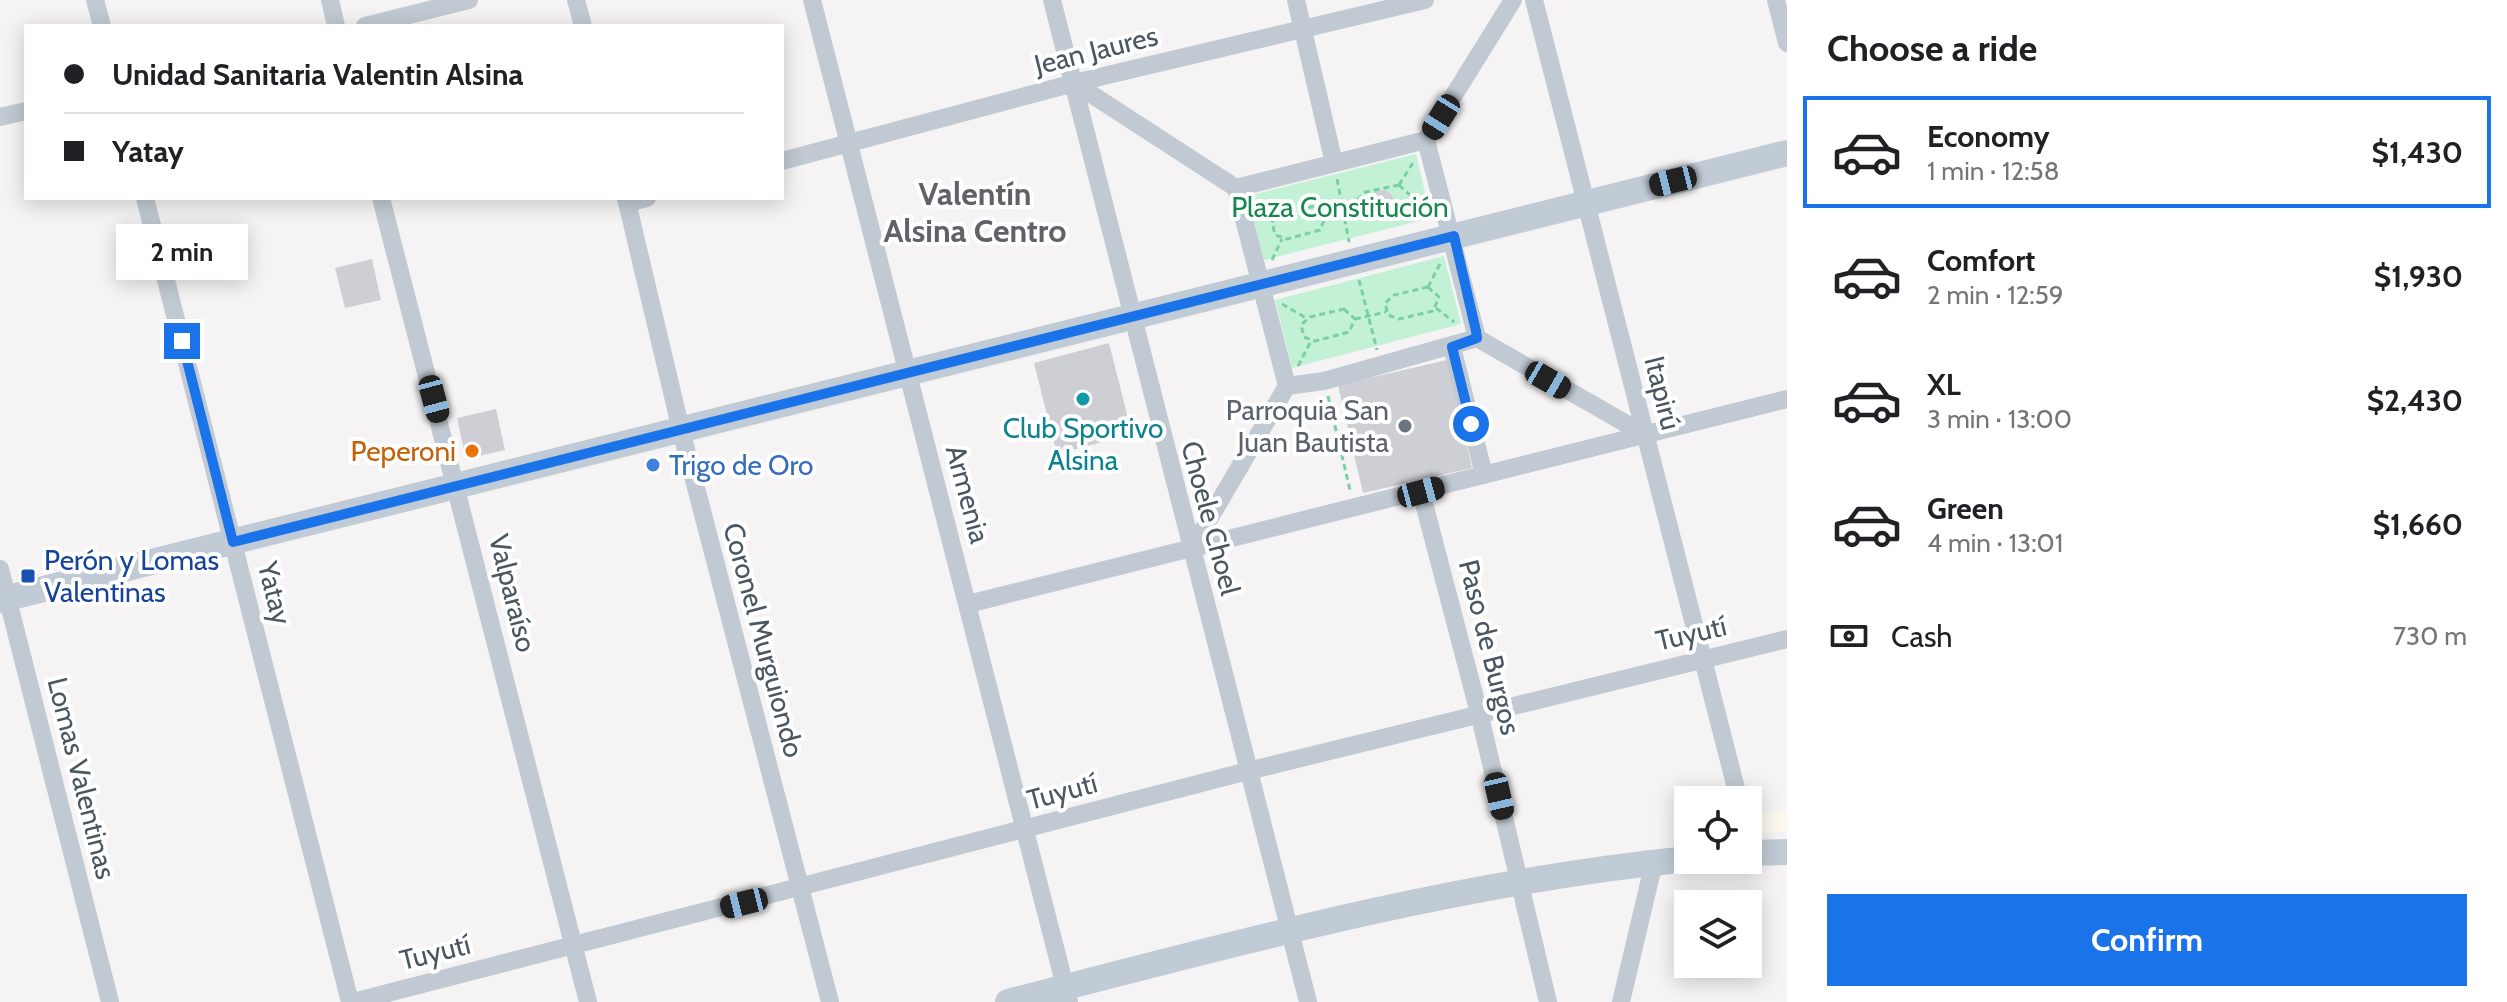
<!DOCTYPE html>
<meta charset="utf-8">
<style>
body{margin:0;font-family:Cabin,sans-serif;background:#f6f6f6;color:#202124;height:100vh;display:flex;flex-direction:column;font-size:30px;white-space:nowrap}
*{box-sizing:border-box;margin:0}
p{font-size:26px;color:#757577}
.icon{flex:none;width:44px;height:44px;fill:none;stroke:currentColor;stroke-width:2;stroke-linecap:round;stroke-linejoin:round}
.map{position:relative;flex:1;overflow:hidden}
.panel{display:flex;flex-direction:column;background:#fff;width:720px}
.panel>*{flex:none}
.hud{position:absolute;left:24px;top:24px;width:760px;height:176px;border-radius:0px;box-shadow:0 4px 20px #0003;display:grid;align-content:center;height:176px;padding:0 40px;background:#fff}
.fabs{position:absolute;left:1674px;top:786px;display:grid;gap:16px}
.fabs a{display:grid;place-items:center;width:88px;height:88px;border-radius:0px;background:#fff;box-shadow:0 4px 20px #0003;font-size:40px}
.end{position:absolute;width:36px;height:36px;margin:-18px;border:10px solid #1a73e8;background:#fff;box-shadow:0 0 0 4px #fff}
.from{border-radius:50%}
.bubble{position:absolute;height:56px;border-radius:0px;background:#fff;box-shadow:0 4px 20px #0003;font-size:26px;font-weight:700;line-height:56px;text-align:center}
.car{position:absolute;width:24px;height:48px;margin:-24px -12px;border-radius:10px;box-shadow:0 0 6px 2px #0007;background:linear-gradient(#222 24%,#8ab4d8 0 40%,#222 0 76%,#8ab4d8 0 86%,#222 0)}
.hud b{display:flex;align-items:center;gap:28px;height:76px;font-size:30px}
.hud b+b{border-top:2px solid #e0e0e0}
.hud i{width:20px;height:20px;background:#202124}
ul{padding:0;list-style:none}
li{display:flex;align-items:center;gap:24px;height:112px;margin:0 16px 12px;padding:0 24px;border:4px solid transparent;border-radius:0px}
li div{flex:1}
li b{display:block;font-size:30px}
li em{font-style:normal;font-weight:700}
li.selected{border-color:#1a73e8}
li>.icon{width:72px;height:72px;stroke-width:1.5}
h2{padding:0 40px;font-size:36px;line-height:96px}
.pay{display:flex;align-items:center;gap:20px;height:88px;padding:0 40px;font-size:30px}
.pay p{margin-inline-start:auto}
.action{display:flex;gap:16px;margin-top:auto;padding:16px 40px}
.action a{flex:1;height:92px;border-radius:0px;background:#1a73e8;color:#fff;font-size:32px;font-weight:700;line-height:92px;text-align:center}
main{display:flex;flex:1;min-height:0}
.map>svg:first-child{display:block}
.commercial{fill:#fdf9ef}
.green{fill:#c3f1d5}
.building{fill:#cdcfd5}
.lines{fill:none;stroke-linecap:round;stroke-linejoin:round}
.path{stroke:#7ad0a6;stroke-width:3;stroke-dasharray:6 4;stroke-linecap:butt}
.street{stroke:#c1cad2;stroke-width:18}
.secondary{stroke:#c1cbd6;stroke-width:26}
.route{stroke:#1a73e8;stroke-width:10}
.culture-dot{fill:#0f9aa8;stroke:#fff;stroke-width:3}
.worship-dot{fill:#6b7280;stroke:#fff;stroke-width:3}
.food-dot{fill:#e8710a;stroke:#fff;stroke-width:3}
.shop-dot{fill:#3f7fe0;stroke:#fff;stroke-width:3}
.transit-dot{fill:#1a4fb4;stroke:#fff;stroke-width:3}
.labels{text-anchor:middle;dominant-baseline:central;stroke-width:8;stroke-linejoin:round;paint-order:stroke}
.street-label{font-size:28px;fill:#4a5661;stroke:#fff}
.park-label{font-size:28px;fill:#17864f;stroke:#fff}
.worship-label{font-size:28px;fill:#5b616d;stroke:#fff;text-anchor:end}
.culture-label{font-size:28px;fill:#0d838f;stroke:#fff}
.food-label{font-size:28px;fill:#c56008;stroke:#fff;text-anchor:end}
.shop-label{font-size:28px;fill:#366cbe;stroke:#fff;text-anchor:start}
.transit-label{font-size:28px;fill:#164399;stroke:#fff;text-anchor:start}
.quarter-label{font-size:32px;font-weight:bold;fill:#5f6368;stroke:#fff}
</style>
<main>
<div class="map">
<svg width="1787" height="1002" viewBox="0 0 1787 1002">
<rect width="100%" height="100%" fill="#f5f3f3"/>
<path class="commercial" d="M 1787,810 L 1787,831 L 1760,833 L 1758,815 Z"/>
<g class="green">
<path d="M 1416,154 L 1431,218 L 1264,260 L 1248,196 Z"/>
<path d="M 1444,256 L 1461,324 L 1292,368 L 1275,300 Z"/>
</g>
<g class="building">
<circle cx="1382" cy="201" r="11"/>
<path d="M 372,259 L 381,300 L 345,308 L 335,268 Z"/>
<path d="M 1109,343 L 1132,434 L 1057,454 L 1034,363 Z"/>
<path d="M 1447,360 L 1472,468 L 1363,493 L 1338,385 Z"/>
<path d="M 496,409 L 505,450 L 466,459 L 457,418 Z"/>
</g>
<g class="lines">
<g class="path">
<path d="M 1337,179 L 1349,242"/>
<path d="M 1399,185 L 1410,195 L 1404,208 L 1370,217 L 1359,213 L 1356,201 L 1365,192 Z"/>
<path d="M 1399,185 L 1414,161"/>
<path d="M 1257,202 L 1278,216"/>
<path d="M 1315,206 L 1326,216 L 1320,230 L 1287,239 L 1275,235 L 1272,222 L 1281,214 Z"/>
<path d="M 1407,206 L 1428,219"/>
<path d="M 1326,216 L 1357,209"/>
<path d="M 1272,260 L 1282,239"/>
<path d="M 1359,280 L 1377,350"/>
<path d="M 1428,287 L 1439,297 L 1433,311 L 1399,319 L 1388,315 L 1385,303 L 1394,295 Z"/>
<path d="M 1428,287 L 1441,262"/>
<path d="M 1282,304 L 1306,318"/>
<path d="M 1436,308 L 1454,322"/>
<path d="M 1344,309 L 1355,319 L 1349,332 L 1315,341 L 1304,337 L 1301,325 L 1310,317 Z"/>
<path d="M 1355,319 L 1386,312"/>
<path d="M 1298,366 L 1311,341"/>
<path d="M 1328,396 L 1350,490"/>
</g>
<g class="street">
<path d="M 95,0 L 102,26"/>
<path d="M 330,0 L 336,26"/>
<path d="M 576,0 L 583,26"/>
<path d="M 812,0 L 1069,1002"/>
<path d="M 1052,0 L 1308,1002"/>
<path d="M 1296,0 L 1334,163"/>
<path d="M 1534,0 L 1739,800"/>
<path d="M 1776,0 L 1787,43"/>
<path d="M 365,26 L 469,0"/>
<path d="M 1074,83 L 1236,188"/>
<path d="M 0,117 L 26,111"/>
<path d="M 1426,140 L 1477,338"/>
<path d="M 1426,140 L 1513,0"/>
<path d="M 782,161 L 1074,83 L 1425,0"/>
<path d="M 1236,188 L 1287,386"/>
<path d="M 1236,188 L 1426,140"/>
<path d="M 145,198 L 350,1002"/>
<path d="M 381,198 L 588,1002"/>
<path d="M 626,198 L 681,430 L 830,1002"/>
<path d="M 627,203 L 647,198"/>
<path d="M 1477,338 L 1644,434"/>
<path d="M 1452,347 L 1484,475"/>
<path d="M 1287,386 L 1324,381 L 1477,338"/>
<path d="M 1421,492 L 1479,713 L 1548,1002"/>
<path d="M 1191,550 L 1287,386"/>
<path d="M 0,569 L 110,1002"/>
<path d="M 968,604 L 1787,399"/>
<path d="M 353,1002 L 1248,771 L 1787,639"/>
<path d="M 1621,1002 L 1654,862"/>
</g>
<g class="secondary">
<path d="M 0,600 L 1787,153"/>
<path d="M 1748,853 L 1787,852"/>
<path d="M 1008,1002 C 1232,944 1457,882 1688,859"/>
</g>
</g>
<g class="lines">
<path class="route" d="M 182,341 L 233,542 L 1454,236 L 1476,331 L 1477,338 L 1452,347 L 1471,424"/>
</g>
<circle class="culture-dot" cx="1083" cy="399" r="8"/>
<circle class="worship-dot" cx="1405" cy="426" r="8"/>
<circle class="food-dot" cx="472" cy="451" r="8"/>
<circle class="shop-dot" cx="653" cy="465" r="8"/>
<rect class="transit-dot" x="20" y="568" width="16" height="16" rx="4"/>
<g class="labels">
<g class="street-label">
<text transform="translate(1096 50) rotate(-14)">Jean Jaures</text>
<text transform="translate(1663 393) rotate(76)">Itapirú</text>
<text transform="translate(968 494) rotate(75)">Armenia</text>
<text transform="translate(1211 518) rotate(75)">Choele Choel</text>
<text transform="translate(275 593) rotate(76)">Yatay</text>
<text transform="translate(513 593) rotate(76)">Valparaíso</text>
<text transform="translate(1691 633) rotate(-13)">Tuyutí</text>
<text transform="translate(764 640) rotate(75)">Coronel Murguiondo</text>
<text transform="translate(1490 647) rotate(76)">Paso de Burgos</text>
<text transform="translate(82 778) rotate(76)">Lomas Valentinas</text>
<text transform="translate(1062 791) rotate(-15)">Tuyutí</text>
<text transform="translate(435 952) rotate(-14)">Tuyutí</text>
</g>
<g class="park-label">
<text x="1340" y="207">Plaza Constitución</text>
</g>
<g class="worship-label">
<text x="1389" y="410">Parroquia San<tspan x="1389" dy="32">Juan Bautista</tspan></text>
</g>
<g class="culture-label">
<text x="1083" y="428">Club Sportivo<tspan x="1083" dy="32">Alsina</tspan></text>
</g>
<g class="food-label">
<text x="456" y="451">Peperoni</text>
</g>
<g class="shop-label">
<text x="669" y="465">Trigo de Oro</text>
</g>
<g class="transit-label">
<text x="44" y="560">Perón y Lomas<tspan x="44" dy="32">Valentinas</tspan></text>
</g>
<g class="quarter-label">
<text x="975" y="193">Valentín<tspan x="975" dy="37">Alsina Centro</tspan></text>
</g>
</g>
</svg>
<div class="fabs">
<a><svg class="icon" aria-label="locate" viewBox="0 0 24 24"><circle cx="12" cy="12" r="6"/><path d="M12 2v4M12 18v4M2 12h4M18 12h4"/></svg></a>
<a><svg class="icon" aria-label="layers" viewBox="0 0 24 24"><path d="M12 4l9 5-9 5-9-5zM3 14l9 5 9-5"/></svg></a>
</div>
<i class="end from" style="left:1471px;top:424px"></i>
<i class="end" style="left:182px;top:341px"></i>
<div class="bubble" style="left:116px;top:224px;width:132px">2 min</div>
<i class="car" style="left:1441px;top:117px;rotate:212deg"></i>
<i class="car" style="left:1673px;top:181px;rotate:256deg"></i>
<i class="car" style="left:1548px;top:380px;rotate:120deg"></i>
<i class="car" style="left:434px;top:399px;rotate:165deg"></i>
<i class="car" style="left:1421px;top:492px;rotate:75deg"></i>
<i class="car" style="left:1499px;top:796px;rotate:167deg"></i>
<i class="car" style="left:744px;top:903px;rotate:256deg"></i>
<div class="hud">
<b><i class="from"></i>Unidad Sanitaria Valentin Alsina</b>
<b><i></i>Yatay</b>
</div>
</div>
<section class="panel">
<h2>Choose a ride</h2>
<ul>
<li class="selected"><svg class="icon" aria-label="car" viewBox="0 0 24 24"><path d="M5 17H2v-5l4-1 3-4h7l3 4 3 1v5h-3M9 17h6M6 11h13"/><circle cx="7" cy="17" r="2"/><circle cx="17" cy="17" r="2"/></svg><div><b>Economy</b><p>1 min · 12:58</p></div><em>$1,430</em></li>
<li><svg class="icon" aria-label="car" viewBox="0 0 24 24"><path d="M5 17H2v-5l4-1 3-4h7l3 4 3 1v5h-3M9 17h6M6 11h13"/><circle cx="7" cy="17" r="2"/><circle cx="17" cy="17" r="2"/></svg><div><b>Comfort</b><p>2 min · 12:59</p></div><em>$1,930</em></li>
<li><svg class="icon" aria-label="car" viewBox="0 0 24 24"><path d="M5 17H2v-5l4-1 3-4h7l3 4 3 1v5h-3M9 17h6M6 11h13"/><circle cx="7" cy="17" r="2"/><circle cx="17" cy="17" r="2"/></svg><div><b>XL</b><p>3 min · 13:00</p></div><em>$2,430</em></li>
<li><svg class="icon" aria-label="car" viewBox="0 0 24 24"><path d="M5 17H2v-5l4-1 3-4h7l3 4 3 1v5h-3M9 17h6M6 11h13"/><circle cx="7" cy="17" r="2"/><circle cx="17" cy="17" r="2"/></svg><div><b>Green</b><p>4 min · 13:01</p></div><em>$1,660</em></li>
</ul>
<div class="pay"><svg class="icon" aria-label="cash" viewBox="0 0 24 24"><path d="M3 7h18v10H3z"/><circle cx="12" cy="12" r="2"/></svg>Cash<p>730 m</p></div>
<div class="action"><a>Confirm</a></div>
</section>
</main>
